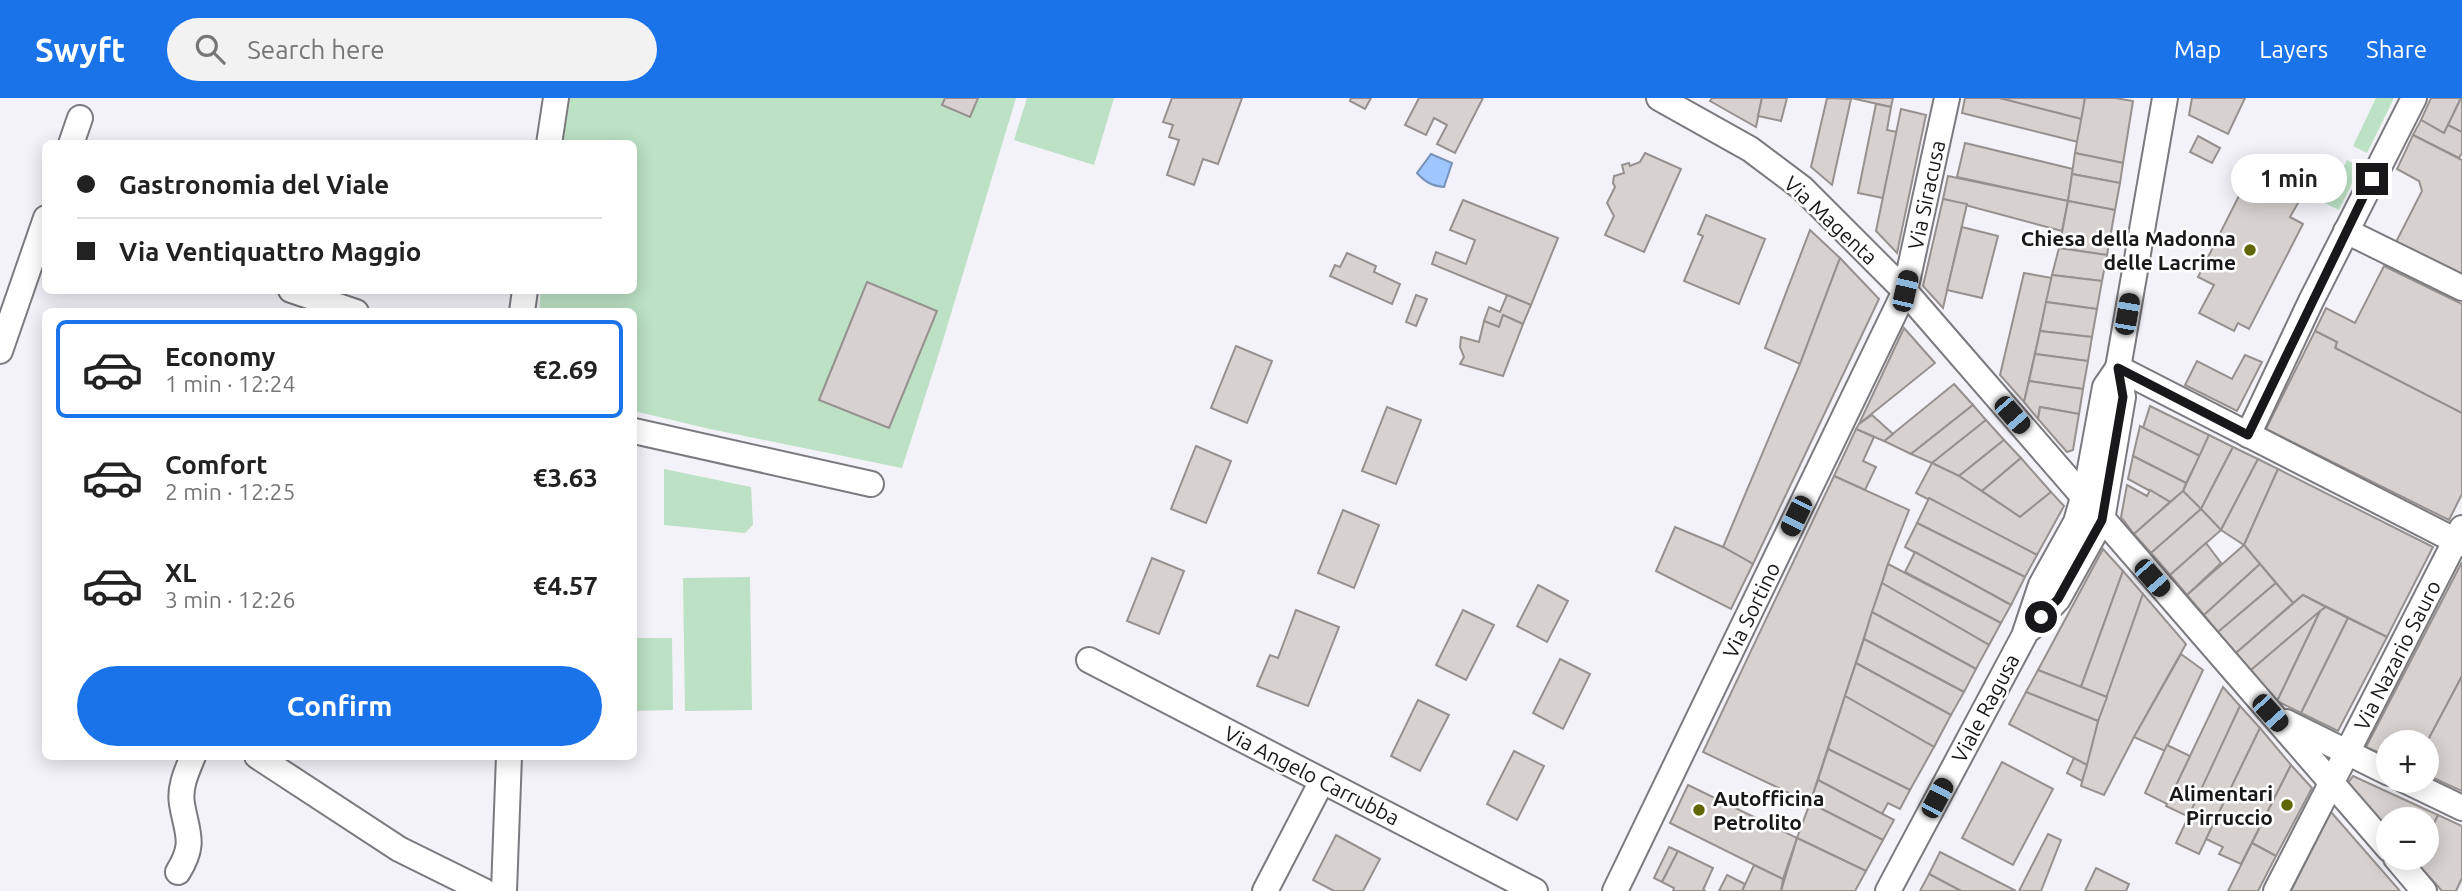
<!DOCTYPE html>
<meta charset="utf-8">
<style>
body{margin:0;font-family:Ubuntu,sans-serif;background:#f2f2f2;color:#222;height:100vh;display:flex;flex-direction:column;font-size:26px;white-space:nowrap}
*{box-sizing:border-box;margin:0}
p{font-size:23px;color:#767676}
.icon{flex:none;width:38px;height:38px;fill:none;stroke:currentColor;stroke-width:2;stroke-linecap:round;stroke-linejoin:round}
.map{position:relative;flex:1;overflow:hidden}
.panel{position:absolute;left:42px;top:210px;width:595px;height:452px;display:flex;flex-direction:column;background:#fff;border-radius:10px;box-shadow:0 4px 18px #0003}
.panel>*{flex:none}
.guide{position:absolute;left:42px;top:42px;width:595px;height:154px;border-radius:10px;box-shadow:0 4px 18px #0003;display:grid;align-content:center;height:154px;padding:0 35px;background:#fff}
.tools{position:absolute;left:2376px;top:632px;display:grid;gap:14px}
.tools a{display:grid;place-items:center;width:63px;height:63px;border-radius:50%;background:#fff;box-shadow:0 4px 18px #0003;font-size:35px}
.end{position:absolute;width:32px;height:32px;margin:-16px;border:9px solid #18181a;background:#fff;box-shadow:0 0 0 4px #fff}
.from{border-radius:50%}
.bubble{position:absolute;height:49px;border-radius:24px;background:#fff;box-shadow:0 4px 18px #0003;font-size:23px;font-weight:700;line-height:49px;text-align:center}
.car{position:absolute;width:21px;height:42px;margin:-21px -10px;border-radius:9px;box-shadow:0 0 5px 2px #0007;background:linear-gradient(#222 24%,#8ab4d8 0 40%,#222 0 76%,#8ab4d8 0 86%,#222 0)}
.guide b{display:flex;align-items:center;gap:24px;height:66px;font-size:26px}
.guide b+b{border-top:2px solid #e0e0e0}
.guide i{width:18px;height:18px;background:#222}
ul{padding:12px 0 0;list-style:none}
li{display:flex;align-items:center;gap:21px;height:98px;margin:0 14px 10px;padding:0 21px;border:4px solid transparent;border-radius:10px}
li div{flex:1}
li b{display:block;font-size:26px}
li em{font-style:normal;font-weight:700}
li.current{border-color:#1a73e8}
li>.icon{width:63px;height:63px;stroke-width:1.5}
.primary-button{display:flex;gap:14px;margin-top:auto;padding:14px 35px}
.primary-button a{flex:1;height:80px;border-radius:42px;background:#1a73e8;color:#fff;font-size:28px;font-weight:700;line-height:80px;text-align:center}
header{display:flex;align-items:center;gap:42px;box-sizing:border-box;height:98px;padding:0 35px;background:#1a73e8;color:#fff}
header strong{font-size:33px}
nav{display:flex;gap:38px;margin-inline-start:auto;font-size:24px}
.search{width:490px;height:63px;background:#f2f2f2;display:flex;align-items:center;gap:18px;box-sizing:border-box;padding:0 24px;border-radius:38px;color:#767676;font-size:26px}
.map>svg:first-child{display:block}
.green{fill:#bce1c4}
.water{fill:#9fc7fe;stroke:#7692ba;stroke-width:2}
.building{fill:#d7d2cf;stroke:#96918f;stroke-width:2}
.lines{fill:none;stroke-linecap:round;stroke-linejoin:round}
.minor-casing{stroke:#7a7a7f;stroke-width:28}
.minor{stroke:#fff;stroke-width:24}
.route{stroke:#18181a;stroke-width:9}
.poi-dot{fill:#606604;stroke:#fff;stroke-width:2.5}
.labels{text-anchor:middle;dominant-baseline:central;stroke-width:5;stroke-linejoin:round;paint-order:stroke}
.street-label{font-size:21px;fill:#18181a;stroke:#fff}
.poi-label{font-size:21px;font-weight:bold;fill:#18181a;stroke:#fff;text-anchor:end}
</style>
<header>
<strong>Swyft</strong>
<div class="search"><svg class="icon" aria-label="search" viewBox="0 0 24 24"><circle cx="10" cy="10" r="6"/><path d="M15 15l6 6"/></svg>Search here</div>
<nav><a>Map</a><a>Layers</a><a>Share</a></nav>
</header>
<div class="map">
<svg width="2462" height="793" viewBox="0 0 2462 793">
<rect width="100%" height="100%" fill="#f3f2f8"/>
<g class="green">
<path d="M 570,0 L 1016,0 L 940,252 L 902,370 L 710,331 L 634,313 L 634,214 L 539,214 L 541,193 L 634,192 L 634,46 L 563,45 Z"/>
<path d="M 1027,0 L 1114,0 L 1094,67 L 1014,42 Z"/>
<path d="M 2376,0 L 2394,0 L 2367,55 L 2353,48 Z"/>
<path d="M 2347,62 L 2360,69 L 2339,112 L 2325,105 Z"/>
<path d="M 664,371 L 751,389 L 753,427 L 745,435 L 664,427 Z"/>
<path d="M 750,479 L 752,612 L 685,613 L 683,480 Z"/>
<path d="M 634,540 L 672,540 L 673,612 L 634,613 Z"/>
</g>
<path class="water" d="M 1431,56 L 1452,65 L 1444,89 C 1432,88 1425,84 1417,75 Z"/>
<g class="building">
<path d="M 945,0 L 978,0 L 970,19 L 942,7 Z"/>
<path d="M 1172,0 L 1242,0 L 1218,66 L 1203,61 L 1194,87 L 1167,77 L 1179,42 L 1169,39 L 1173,27 L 1163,24 Z"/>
<path d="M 1351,0 L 1371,0 L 1365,11 L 1350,3 Z"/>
<path d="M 1419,0 L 1483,0 L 1455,55 L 1437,46 L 1447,27 L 1434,20 L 1426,37 L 1405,27 Z"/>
<path d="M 1712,0 L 1762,0 L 1756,29 L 1710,3 Z"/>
<path d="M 1762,0 L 1787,0 L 1781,23 L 1758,18 Z"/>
<path d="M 1827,0 L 1851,1 L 1832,87 L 1811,69 Z"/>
<path d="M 1851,0 L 1893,0 L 1891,9 Z"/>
<path d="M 1965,0 L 2000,0 L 2082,21 L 2078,44 L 1962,15 Z"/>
<path d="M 2000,0 L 2085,0 L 2082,21 Z"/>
<path d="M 2085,0 L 2115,0 L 2133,3 L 2123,65 L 2075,55 Z"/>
<path d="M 2192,0 L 2245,0 L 2228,36 L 2189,17 Z"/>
<path d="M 2431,0 L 2461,0 L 2444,35 L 2421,22 Z"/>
<path d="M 2461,0 L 2462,0 L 2462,34 L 2448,27 Z"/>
<path d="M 1876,6 L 1891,9 L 1887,32 L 1897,34 L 1883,100 L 1858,95 Z"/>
<path d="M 1901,11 L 1926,17 L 1897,155 L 1876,133 Z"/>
<path d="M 2421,22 L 2444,35 L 2448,27 L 2462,34 L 2462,55 L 2459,60 L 2413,37 Z"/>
<path d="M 2413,37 L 2462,62 L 2462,176 L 2396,144 L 2422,93 L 2419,83 L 2397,71 Z"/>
<path d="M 2198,38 L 2220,50 L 2212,65 L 2190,54 Z"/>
<path d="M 1965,45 L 2073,71 L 2068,103 L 1957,79 Z"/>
<path d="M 1645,55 L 1681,71 L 1644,154 L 1605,137 L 1614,118 L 1607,105 L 1615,89 L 1613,85 L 1614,78 L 1624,75 L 1622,67 L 1629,65 L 1630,68 L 1640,64 Z"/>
<path d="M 2075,55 L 2123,65 L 2120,85 L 2072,76 Z"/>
<path d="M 2242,67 L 2302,98 L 2290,119 L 2303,126 L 2249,231 L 2238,225 L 2234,233 L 2199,215 L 2214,187 L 2198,179 L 2246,84 L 2236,79 Z"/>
<path d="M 2072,76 L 2120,85 L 2115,112 L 2068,103 Z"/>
<path d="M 1948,78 L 2068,103 L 2062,133 L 1943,101 Z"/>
<path d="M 1943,101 L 1967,106 L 1943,210 L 1923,188 Z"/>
<path d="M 1463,102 L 1558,140 L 1531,207 L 1432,166 L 1436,154 L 1466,166 L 1475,142 L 1450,132 Z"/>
<path d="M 2068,103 L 2115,112 L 2107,157 L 2059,150 Z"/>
<path d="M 1706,117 L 1765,141 L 1739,206 L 1684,183 L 1703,138 L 1698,136 Z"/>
<path d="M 1962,129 L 1998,138 L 1982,200 L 1947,192 Z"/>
<path d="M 1810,132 L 1840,160 L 1800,266 L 1765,250 Z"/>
<path d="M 2059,150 L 2107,157 L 2102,183 L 2052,177 Z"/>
<path d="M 1347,155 L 1376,168 L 1374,174 L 1400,186 L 1392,206 L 1330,178 L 1335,167 L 1340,169 Z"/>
<path d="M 1840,160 L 1879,201 L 1753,466 L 1723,449 L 1800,266 Z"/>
<path d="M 2384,168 L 2462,206 L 2462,315 L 2335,250 L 2337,244 L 2315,233 L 2326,210 L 2355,225 Z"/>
<path d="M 2024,175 L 2052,180 L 2024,304 L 2000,277 Z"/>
<path d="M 2052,177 L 2102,183 L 2097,211 L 2046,204 Z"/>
<path d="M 867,184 L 937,213 L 889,330 L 819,302 Z"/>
<path d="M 1416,197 L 1427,201 L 1416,228 L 1406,224 Z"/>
<path d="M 1507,197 L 1531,207 L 1523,226 L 1503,217 L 1499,229 L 1484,223 L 1489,209 L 1500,214 Z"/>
<path d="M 2046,204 L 2097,211 L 2092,239 L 2040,233 Z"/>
<path d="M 1503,217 L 1523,226 L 1503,278 L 1460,266 L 1464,259 L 1460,249 L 1461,239 L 1479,244 L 1484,223 L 1499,229 Z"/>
<path d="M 1904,230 L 1935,265 L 1859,326 Z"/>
<path d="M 2040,233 L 2092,239 L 2088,263 L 2035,256 Z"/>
<path d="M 2315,233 L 2337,244 L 2335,250 L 2462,315 L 2462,396 L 2449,422 L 2266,331 Z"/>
<path d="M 1236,248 L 1272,263 L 1247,325 L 1211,310 Z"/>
<path d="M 2035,256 L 2088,263 L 2083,291 L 2029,283 Z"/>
<path d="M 2245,257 L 2262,264 L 2237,313 L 2185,287 L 2197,263 L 2232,281 Z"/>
<path d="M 2029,283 L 2083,291 L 2079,316 L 2040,309 L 2038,321 L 2024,304 Z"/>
<path d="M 1954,286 L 1973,307 L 1911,356 L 1884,343 Z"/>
<path d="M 1973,307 L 1986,322 L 1932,365 L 1911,356 Z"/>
<path d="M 2150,308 L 2209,337 L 2200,358 L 2143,330 Z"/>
<path d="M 1387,309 L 1421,322 L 1396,386 L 1362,373 Z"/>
<path d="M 2040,309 L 2079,316 L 2073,352 L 2067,354 L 2038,321 Z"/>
<path d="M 1872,317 L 1893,336 L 1884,343 L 1856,331 L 1859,326 Z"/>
<path d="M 1986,322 L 2004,342 L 1959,378 L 1932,365 Z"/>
<path d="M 2140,328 L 2200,358 L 2186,385 L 2133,358 Z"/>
<path d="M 1856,331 L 1874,339 L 1863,363 L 1876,369 L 1865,392 L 1834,378 Z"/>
<path d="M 2209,337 L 2233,349 L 2201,411 L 2183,393 Z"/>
<path d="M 2004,342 L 2021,360 L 1982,393 L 1959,378 Z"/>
<path d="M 1196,348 L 1231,363 L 1206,425 L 1171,411 Z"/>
<path d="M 2233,349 L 2258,361 L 2221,432 L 2201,411 Z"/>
<path d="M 2133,358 L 2186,385 L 2183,393 L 2170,404 L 2128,381 Z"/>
<path d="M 2021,360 L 2051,394 L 2020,419 L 1982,393 Z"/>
<path d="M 2258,361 L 2278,371 L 2244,447 L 2221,432 Z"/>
<path d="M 1932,365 L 1959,378 L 2020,419 L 2051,394 L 2064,408 L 2037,457 L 1916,395 Z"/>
<path d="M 2278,371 L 2433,449 L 2387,539 L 2303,497 L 2293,505 L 2244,447 Z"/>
<path d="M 1834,378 L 1909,412 L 1888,466 L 1810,705 L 1703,654 Z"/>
<path d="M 2127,387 L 2147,398 L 2150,392 L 2170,404 L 2134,436 L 2121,419 Z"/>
<path d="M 2183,393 L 2201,411 L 2151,455 L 2134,436 Z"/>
<path d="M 1929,400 L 2037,457 L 2025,479 L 1917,425 Z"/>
<path d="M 2201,411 L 2221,432 L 2170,477 L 2151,455 Z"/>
<path d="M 1343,412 L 1379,427 L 1354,490 L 1318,475 Z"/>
<path d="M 1917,425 L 2025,479 L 2011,507 L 1905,449 Z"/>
<path d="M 1675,429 L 1723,449 L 1753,466 L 1731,511 L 1656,473 Z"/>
<path d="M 2206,445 L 2221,465 L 2187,497 L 2170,477 Z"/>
<path d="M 2244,447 L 2260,466 L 2204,517 L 2187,497 Z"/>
<path d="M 2103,451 L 2123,473 L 2081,589 L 2038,572 Z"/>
<path d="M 1915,454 L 2011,507 L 2001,525 L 1905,474 Z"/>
<path d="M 1152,460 L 1184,473 L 1159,536 L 1127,523 Z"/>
<path d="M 2462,464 L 2462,578 L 2427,644 L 2389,644 L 2389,659 L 2366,649 Z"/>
<path d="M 1888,466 L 2001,525 L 1989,547 L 1882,485 Z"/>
<path d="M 2260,466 L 2276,485 L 2218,534 L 2204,517 Z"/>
<path d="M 2123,473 L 2143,496 L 2107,599 L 2081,589 Z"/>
<path d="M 1882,485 L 1989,547 L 1976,571 L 1872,514 Z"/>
<path d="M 2276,485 L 2293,505 L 2236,555 L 2218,534 Z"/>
<path d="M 1538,487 L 1568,503 L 1547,544 L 1517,528 Z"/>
<path d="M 2143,496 L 2186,546 L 2134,639 L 2104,697 L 2081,688 L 2098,623 Z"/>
<path d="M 2303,497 L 2326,509 L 2251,572 L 2236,555 Z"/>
<path d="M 2326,509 L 2348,520 L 2301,615 L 2277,603 L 2320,513 Z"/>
<path d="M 1296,512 L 1339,529 L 1308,608 L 1257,588 L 1270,557 L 1278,560 Z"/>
<path d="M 1463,512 L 1494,527 L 1466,582 L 1436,567 Z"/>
<path d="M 2320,513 L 2277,603 L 2251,572 Z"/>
<path d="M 1872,514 L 1976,571 L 1964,594 L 1864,541 Z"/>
<path d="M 2348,520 L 2387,539 L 2338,633 L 2301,615 Z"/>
<path d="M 1864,541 L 1964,594 L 1951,617 L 1856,565 Z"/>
<path d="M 2181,556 L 2203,572 L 2165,653 L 2134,639 Z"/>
<path d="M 1560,561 L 1590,576 L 1563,631 L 1533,615 Z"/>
<path d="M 1856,565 L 1951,617 L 1934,649 L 1845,598 Z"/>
<path d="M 2038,572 L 2107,599 L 2098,623 L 2026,594 Z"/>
<path d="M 2462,578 L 2462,693 L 2427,677 L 2427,644 Z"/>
<path d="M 2223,589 L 2240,608 L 2189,719 L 2166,708 Z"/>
<path d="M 2026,594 L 2098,623 L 2087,667 L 2009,626 Z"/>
<path d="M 1845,598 L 1934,649 L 1910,692 L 1828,651 Z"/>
<path d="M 1418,602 L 1449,617 L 1420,673 L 1391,658 Z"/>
<path d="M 2240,608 L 2260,630 L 2199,756 L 2176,745 Z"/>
<path d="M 2260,630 L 2291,667 L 2241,766 L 2219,756 L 2223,749 L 2206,741 Z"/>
<path d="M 2167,647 L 2190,658 L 2167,706 L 2145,695 Z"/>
<path d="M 1828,651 L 1910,692 L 1900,711 L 1888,705 L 1882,716 L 1818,682 Z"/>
<path d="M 1514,653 L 1544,668 L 1517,722 L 1487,706 Z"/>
<path d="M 2074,660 L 2087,667 L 2082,683 L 2067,675 Z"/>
<path d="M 2002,664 L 2053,691 L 2013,767 L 1962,740 Z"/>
<path d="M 2291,667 L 2312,690 L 2276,758 L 2252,745 Z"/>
<path d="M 2353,678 L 2438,717 L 2427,740 L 2427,721 L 2389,721 L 2389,732 L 2348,685 Z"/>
<path d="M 1818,682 L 1894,722 L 1883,742 L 1810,705 Z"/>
<path d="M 1688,687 L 1797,740 L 1783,781 L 1670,725 Z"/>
<path d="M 1810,705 L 1883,742 L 1866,773 L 1797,740 Z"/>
<path d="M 2331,714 L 2400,793 L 2291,793 Z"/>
<path d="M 2438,717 L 2462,728 L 2462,780 L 2456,793 L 2442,793 L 2416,764 L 2418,760 L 2427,760 L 2427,740 Z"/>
<path d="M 2048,736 L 2061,742 L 2041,793 L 2019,793 Z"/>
<path d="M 1336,737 L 1380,761 L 1363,793 L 1334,793 L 1313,782 Z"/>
<path d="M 1797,740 L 1866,773 L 1855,793 L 1781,793 Z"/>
<path d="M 2252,745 L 2276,758 L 2258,793 L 2228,793 Z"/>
<path d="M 1669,749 L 1678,753 L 1662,784 L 1654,780 Z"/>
<path d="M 1678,753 L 1713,770 L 1703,792 L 1706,793 L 1673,793 L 1674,790 L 1662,784 Z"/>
<path d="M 1940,754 L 2016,793 L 1961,793 L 1929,776 Z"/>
<path d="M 1754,767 L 1783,781 L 1781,793 L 1742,793 Z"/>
<path d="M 2096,770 L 2129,786 L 2126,793 L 2085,793 Z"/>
<path d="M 1929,776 L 1961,793 L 1920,793 Z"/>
<path d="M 1727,777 L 1745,786 L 1742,793 L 1719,793 Z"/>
</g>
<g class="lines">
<g class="minor-casing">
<g id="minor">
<path d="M 1659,0 L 1750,51 L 1802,90 L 1905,193 L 2389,751"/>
<path d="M 71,46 L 80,20"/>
<path d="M 549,46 L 556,0"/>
<path d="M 2346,133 L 2462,190"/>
<path d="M 291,192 L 356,214"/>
<path d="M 522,214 L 525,192"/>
<path d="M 0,253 L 46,120"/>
<path d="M 2118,270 L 2462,446"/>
<path d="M 634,333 L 871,386"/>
<path d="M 2248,337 L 2311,203 L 2414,0"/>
<path d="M 2031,530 L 2058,501 L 2102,422 L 2123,299 L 2118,270 L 2165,0"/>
<path d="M 1089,562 L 1535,793"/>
<path d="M 2286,624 L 2389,675"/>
<path d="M 257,658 L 399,751 L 484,793"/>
<path d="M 2404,682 L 2462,710"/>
<path d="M 2396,760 L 2424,793"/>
<path d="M 178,774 C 196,745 187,736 182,706 C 179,689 187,673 193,658"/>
<path d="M 504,793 L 509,658"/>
<path d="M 1265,793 L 1322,683"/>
<path d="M 1615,793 L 1905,193 L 1947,0"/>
<path d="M 1888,793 L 2024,538 L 2041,487 L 2076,424 L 2088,382 L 2105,289 L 2118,270"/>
<path d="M 2276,793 L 2462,430"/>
</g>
</g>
<use href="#minor" class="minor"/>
</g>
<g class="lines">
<path class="route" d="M 2041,519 L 2058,501 L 2102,422 L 2123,299 L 2118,270 L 2248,337 L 2372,81"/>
</g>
<g class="poi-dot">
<circle cx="2250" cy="152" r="7"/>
<circle cx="2287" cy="707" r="7"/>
<circle cx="1699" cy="712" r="7"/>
</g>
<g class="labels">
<g class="street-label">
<text transform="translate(1926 97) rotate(-78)">Via Siracusa</text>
<text transform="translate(1831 122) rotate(43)">Via Magenta</text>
<text transform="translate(1751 512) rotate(-64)">Via Sortino</text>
<text transform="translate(2397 557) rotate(-63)">Via Nazario Sauro</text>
<text transform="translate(1985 610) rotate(-62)">Viale Ragusa</text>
<text transform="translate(1312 677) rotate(27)">Via Angelo Carrubba</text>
</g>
<g class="poi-label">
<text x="2236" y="140">Chiesa della Madonna<tspan x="2236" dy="24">delle Lacrime</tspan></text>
<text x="2273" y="695">Alimentari<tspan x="2273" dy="24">Pirruccio</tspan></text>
<text x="1713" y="700" text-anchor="start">Autofficina<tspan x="1713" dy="24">Petrolito</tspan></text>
</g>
</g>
</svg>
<div class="tools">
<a>+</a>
<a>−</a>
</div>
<i class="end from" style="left:2041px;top:519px"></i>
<i class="end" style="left:2372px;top:81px"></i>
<div class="bubble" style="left:2231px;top:56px;width:116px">1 min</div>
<i class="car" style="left:1905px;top:193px;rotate:13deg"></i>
<i class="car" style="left:2127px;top:216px;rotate:10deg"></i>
<i class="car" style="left:2012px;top:317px;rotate:139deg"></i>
<i class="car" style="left:1796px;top:418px;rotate:206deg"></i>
<i class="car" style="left:2152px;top:480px;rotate:139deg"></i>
<i class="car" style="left:2270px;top:615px;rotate:138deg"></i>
<i class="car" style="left:1937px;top:700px;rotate:28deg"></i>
<div class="guide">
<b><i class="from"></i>Gastronomia del Viale</b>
<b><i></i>Via Ventiquattro Maggio</b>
</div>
<section class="panel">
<ul>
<li class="current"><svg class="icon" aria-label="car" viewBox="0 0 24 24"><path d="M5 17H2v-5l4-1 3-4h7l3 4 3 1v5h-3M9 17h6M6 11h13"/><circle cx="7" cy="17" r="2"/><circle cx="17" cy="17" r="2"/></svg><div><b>Economy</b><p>1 min · 12:24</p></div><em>€2.69</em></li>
<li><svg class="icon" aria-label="car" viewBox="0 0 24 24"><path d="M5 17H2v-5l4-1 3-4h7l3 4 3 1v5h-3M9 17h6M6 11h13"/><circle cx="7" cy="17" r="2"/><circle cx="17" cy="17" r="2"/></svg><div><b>Comfort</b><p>2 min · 12:25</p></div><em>€3.63</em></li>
<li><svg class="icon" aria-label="car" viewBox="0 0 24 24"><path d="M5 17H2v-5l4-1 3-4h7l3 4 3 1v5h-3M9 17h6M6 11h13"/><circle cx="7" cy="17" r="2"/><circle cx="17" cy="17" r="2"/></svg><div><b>XL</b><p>3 min · 12:26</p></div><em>€4.57</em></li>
</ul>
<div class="primary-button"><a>Confirm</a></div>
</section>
</div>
